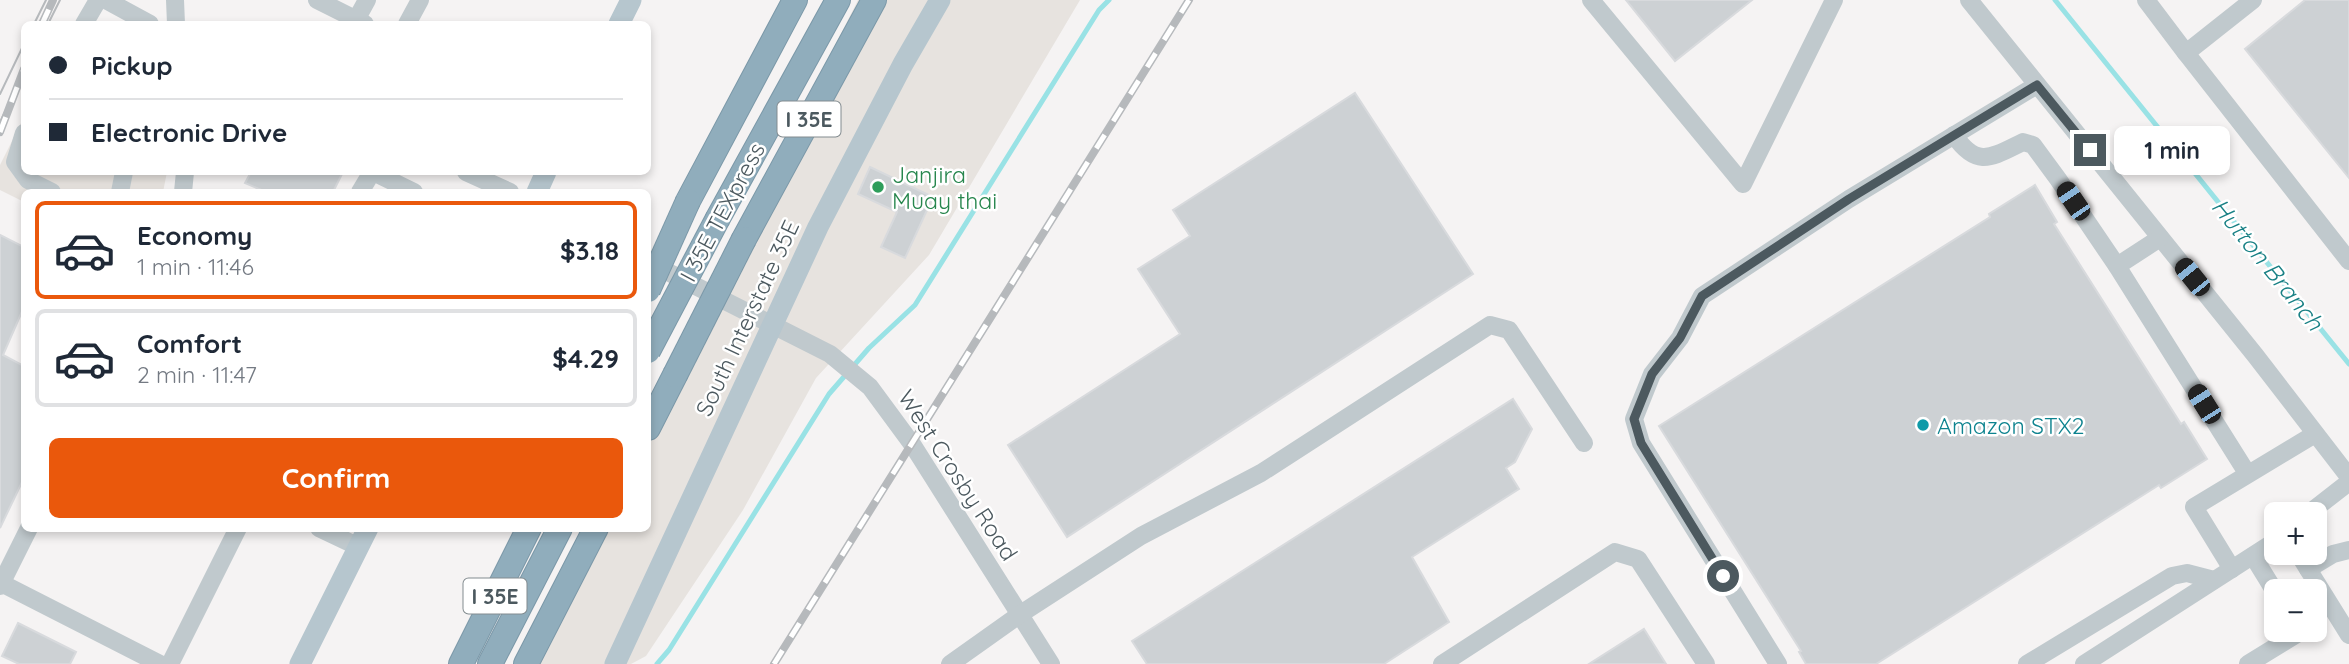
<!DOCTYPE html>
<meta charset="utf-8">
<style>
body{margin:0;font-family:Quicksand,sans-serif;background:#f2f2f3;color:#1f2937;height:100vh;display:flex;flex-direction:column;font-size:26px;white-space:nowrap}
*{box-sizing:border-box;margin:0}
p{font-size:23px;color:#747a83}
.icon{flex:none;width:38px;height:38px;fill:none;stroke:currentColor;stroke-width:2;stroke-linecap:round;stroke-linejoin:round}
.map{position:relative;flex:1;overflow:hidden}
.side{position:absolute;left:21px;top:189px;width:630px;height:343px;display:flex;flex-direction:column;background:#fff;border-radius:10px;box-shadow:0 4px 10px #0003}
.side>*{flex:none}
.top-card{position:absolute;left:21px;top:21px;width:630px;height:154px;border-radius:10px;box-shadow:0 4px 10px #0003;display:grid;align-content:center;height:154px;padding:0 28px;background:#fff}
.controls{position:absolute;left:2264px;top:502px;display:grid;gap:14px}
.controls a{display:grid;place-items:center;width:63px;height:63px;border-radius:10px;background:#fff;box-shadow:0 4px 10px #0003;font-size:35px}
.end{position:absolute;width:32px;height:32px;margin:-16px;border:9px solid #4c595f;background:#fff;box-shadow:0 0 0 4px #fff}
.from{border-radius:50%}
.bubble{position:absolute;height:49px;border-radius:10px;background:#fff;box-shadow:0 4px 10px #0003;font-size:23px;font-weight:800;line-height:49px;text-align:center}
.car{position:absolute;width:21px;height:42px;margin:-21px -10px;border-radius:9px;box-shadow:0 0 5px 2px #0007;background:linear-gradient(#222 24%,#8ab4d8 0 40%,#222 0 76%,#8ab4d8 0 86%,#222 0)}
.top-card b{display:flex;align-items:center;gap:24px;height:66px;font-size:26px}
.top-card b+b{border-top:2px solid #e0e1e3}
.top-card i{width:18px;height:18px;background:#1f2937}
ul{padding:12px 0 0;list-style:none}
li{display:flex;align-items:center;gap:21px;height:98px;margin:0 14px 10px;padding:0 14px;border:4px solid #e0e1e3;border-radius:10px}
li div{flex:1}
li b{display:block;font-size:26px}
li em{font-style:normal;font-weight:800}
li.current{border-color:#ea580c}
li>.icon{width:63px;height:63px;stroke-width:1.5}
.action{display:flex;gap:14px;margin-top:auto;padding:14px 28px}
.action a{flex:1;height:80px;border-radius:10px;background:#ea580c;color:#fff;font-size:28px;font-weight:800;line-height:80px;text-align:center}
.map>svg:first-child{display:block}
.commercial{fill:#e7e3df}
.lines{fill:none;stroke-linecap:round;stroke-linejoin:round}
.stream{stroke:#99e2e5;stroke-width:5}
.building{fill:#cdd1d4;stroke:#d8dadd;stroke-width:2}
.highway-casing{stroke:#7b98a8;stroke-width:26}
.minor{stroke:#c0c9cd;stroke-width:18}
.major{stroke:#b6c6ce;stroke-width:21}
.highway{stroke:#90adbc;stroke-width:24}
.tram{stroke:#b6b9bc;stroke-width:2}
.rail-casing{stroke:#b6b9bc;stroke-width:8}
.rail{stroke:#fff;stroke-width:5;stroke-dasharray:16;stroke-linecap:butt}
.highway-bridge-casing{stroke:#7b98a8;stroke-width:26;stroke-linecap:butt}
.highway-bridge{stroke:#90adbc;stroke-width:24}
.route{stroke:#4c595f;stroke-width:9}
.leisure-dot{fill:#2e9e5b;stroke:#fff;stroke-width:2.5}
.culture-dot{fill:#0f9aa8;stroke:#fff;stroke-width:2.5}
.labels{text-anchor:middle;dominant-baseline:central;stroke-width:5;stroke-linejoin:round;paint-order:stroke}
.shield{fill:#fff;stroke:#828b8f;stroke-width:2}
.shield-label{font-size:21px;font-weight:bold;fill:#4c595f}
.leisure-label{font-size:23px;fill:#27864d;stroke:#fff;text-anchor:start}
.street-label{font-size:23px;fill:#4c595f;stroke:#fff}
.culture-label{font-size:23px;fill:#0d838f;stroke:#fff;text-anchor:start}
.water-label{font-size:24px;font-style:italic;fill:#198185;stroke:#fff}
</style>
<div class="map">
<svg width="2349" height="664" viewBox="0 0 2349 664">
<rect width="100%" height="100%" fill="#f5f3f3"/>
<g class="commercial">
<path d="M 858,0 L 1080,0 L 929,255 L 816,378 L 743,510 L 646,656 L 631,664 L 520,664 L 589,529 L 648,528 L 648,414 Z"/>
<path d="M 24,117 L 24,172 L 167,172 L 163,192 L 24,192 L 24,202 L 0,190 L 0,165 Z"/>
</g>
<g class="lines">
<g class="stream">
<path d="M 2055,0 L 2349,364"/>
<path d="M 657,664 L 669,650 L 829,394 L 869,348 L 915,305 L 1099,10 L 1109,0"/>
</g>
</g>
<g class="building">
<path d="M 1626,0 L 1752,0 L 1675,61 Z"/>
<path d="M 2305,0 L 2349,0 L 2349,178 L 2245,49 Z"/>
<path d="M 1355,93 L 1473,274 L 1067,537 L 1008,445 L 1180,334 L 1138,269 L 1190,236 L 1173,210 Z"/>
<path d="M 870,167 L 933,197 L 905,258 L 881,247 L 897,212 L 858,194 Z"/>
<path d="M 251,172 L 343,172 L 333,192 L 266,192 L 245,183 Z"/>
<path d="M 2035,185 L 2057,222 L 2054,224 L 2181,424 L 2184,422 L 2207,459 L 2161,488 L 2159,485 L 1876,664 L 1806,664 L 1799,652 L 1801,651 L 1659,426 L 1990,217 L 1989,214 Z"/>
<path d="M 0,235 L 24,247 L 24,307 L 3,355 L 24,366 L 24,478 L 0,528 Z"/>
<path d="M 1513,399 L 1532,429 L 1515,462 L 1506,468 L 1519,489 L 1412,557 L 1449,622 L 1384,664 L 1147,664 L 1132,641 Z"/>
<path d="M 18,623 L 76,652 L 70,664 L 19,664 L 2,656 Z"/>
<path d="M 1644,629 L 1666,664 L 1589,664 Z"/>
</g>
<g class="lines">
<g class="highway-casing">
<g id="highway">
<path d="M 688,201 L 795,0"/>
<path d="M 718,218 L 838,0"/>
<path d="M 744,239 L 874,0"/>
<path d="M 648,428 L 675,375"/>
<path d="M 461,664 L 529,528"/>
<path d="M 490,664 L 560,528"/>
<path d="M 526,664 L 596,528"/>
</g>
</g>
<g class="minor">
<path d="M 106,0 L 150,24"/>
<path d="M 175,0 L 176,24"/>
<path d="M 317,0 L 365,24"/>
<path d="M 1591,0 L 1743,184 L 1834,0"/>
<path d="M 1969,0 L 2255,355 L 2349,477"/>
<path d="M 2146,0 L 2186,53"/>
<path d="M 2253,0 L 2186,53 L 2349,261"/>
<path d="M 356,20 L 367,0"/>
<path d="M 84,24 L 98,0"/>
<path d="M 407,24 L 420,0"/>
<path d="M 24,133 L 15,162 L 28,180 L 52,192"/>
<path d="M 1954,135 C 1977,169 1992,157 2023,142 L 2033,145 L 2058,179 L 2117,266"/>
<path d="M 373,172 L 414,192"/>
<path d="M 466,172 L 510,192"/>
<path d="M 120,192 L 124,172"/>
<path d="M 183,192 L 185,172"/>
<path d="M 360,192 L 372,172"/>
<path d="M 2160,238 L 2117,266 L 2247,473"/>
<path d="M 648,262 L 830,354 L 870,387 L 912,444 L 1051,664"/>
<path d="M 2308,514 L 2349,482"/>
<path d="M 319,528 L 359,547"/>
<path d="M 2298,553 L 2349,635"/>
<path d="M 2253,556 L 2277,595"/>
<path d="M 2232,569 L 2194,507 L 2315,434"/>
<path d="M 2308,569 L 2333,554 L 2349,550"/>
<path d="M 1,583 L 160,664"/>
<path d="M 0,586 L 29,528"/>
<path d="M 170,664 L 238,528"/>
<path d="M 950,664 L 1019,615 L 1141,536 L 1261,473 L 1490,325 L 1509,330 L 1584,443"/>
<path d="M 1442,664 L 1615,552 L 1638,559 L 1706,664"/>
<path d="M 1778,664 L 1641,443 L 1634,419 L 1652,374 L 1680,338 L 1702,296 L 1849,199 L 2037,85"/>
<path d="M 2027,664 L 2172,576 L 2187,573 L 2214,580"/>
<path d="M 2084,664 L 2277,540"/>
<path d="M 2248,664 L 2300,632 L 2299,630"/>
</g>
<g class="major">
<path d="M 619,24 L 631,0"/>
<path d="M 537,192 L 546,172"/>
<path d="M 300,664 L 368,528"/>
<path d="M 615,664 L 818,227 L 903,64 L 940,0"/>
</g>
<use href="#highway" class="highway"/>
<g class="tram">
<path d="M 34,24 L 46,0"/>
<path d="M 48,24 L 60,0"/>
<path d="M 0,94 L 24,44"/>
<path d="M 0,122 L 24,72"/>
</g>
<g class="rail-casing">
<g id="rail">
<path d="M 42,24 L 53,0"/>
<path d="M 0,132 L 24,69"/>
<path d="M 774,664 L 1189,0"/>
</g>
</g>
<use href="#rail" class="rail"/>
<g class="highway-bridge-casing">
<g id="highway-bridge">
<path d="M 648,290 L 688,201"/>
<path d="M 648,351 L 718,218"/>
<path d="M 675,375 L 744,239"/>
</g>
</g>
<use href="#highway-bridge" class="highway-bridge"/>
</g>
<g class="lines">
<path class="route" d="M 1723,576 L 1641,443 L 1634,419 L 1652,374 L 1680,338 L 1702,296 L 1849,199 L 2037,85 L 2090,150"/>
</g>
<circle class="leisure-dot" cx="878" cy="187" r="7"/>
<circle class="culture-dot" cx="1923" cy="425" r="7"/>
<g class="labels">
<g class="shield">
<rect x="777.5" y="101.5" width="63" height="35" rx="5"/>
<rect x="463.5" y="578.5" width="63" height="35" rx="5"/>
</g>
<g class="shield-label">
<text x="809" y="119">I 35E</text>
<text x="495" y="596">I 35E</text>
</g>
<g class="leisure-label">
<text x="892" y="174">Janjira<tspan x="892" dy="26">Muay thai</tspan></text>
</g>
<g class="street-label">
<text transform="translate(722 212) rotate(-62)">I 35E TEXpress</text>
<text transform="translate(747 318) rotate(-65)">South Interstate 35E</text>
<text transform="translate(958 475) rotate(57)">West Crosby Road</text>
</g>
<g class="culture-label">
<text x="1937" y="425">Amazon STX2</text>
</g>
<g class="water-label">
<text transform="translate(2268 264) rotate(51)">Hutton Branch</text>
</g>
</g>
</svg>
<div class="controls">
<a>+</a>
<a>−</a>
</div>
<i class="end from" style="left:1723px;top:576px"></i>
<i class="end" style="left:2090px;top:150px"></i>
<div class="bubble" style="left:2114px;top:126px;width:116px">1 min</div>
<i class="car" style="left:2073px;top:201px;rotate:326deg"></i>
<i class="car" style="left:2192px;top:277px;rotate:321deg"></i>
<i class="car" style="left:2204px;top:404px;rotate:328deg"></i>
<div class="top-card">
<b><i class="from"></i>Pickup</b>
<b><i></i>Electronic Drive</b>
</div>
<section class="side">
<ul>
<li class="current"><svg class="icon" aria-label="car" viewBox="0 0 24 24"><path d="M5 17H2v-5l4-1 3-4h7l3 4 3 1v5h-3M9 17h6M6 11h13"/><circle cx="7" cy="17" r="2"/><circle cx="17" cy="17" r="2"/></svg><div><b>Economy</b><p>1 min · 11:46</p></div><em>$3.18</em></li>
<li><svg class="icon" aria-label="car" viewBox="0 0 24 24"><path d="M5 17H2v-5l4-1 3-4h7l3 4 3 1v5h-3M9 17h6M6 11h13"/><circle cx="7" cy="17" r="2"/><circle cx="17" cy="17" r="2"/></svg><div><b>Comfort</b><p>2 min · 11:47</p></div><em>$4.29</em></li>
</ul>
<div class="action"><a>Confirm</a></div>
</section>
</div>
